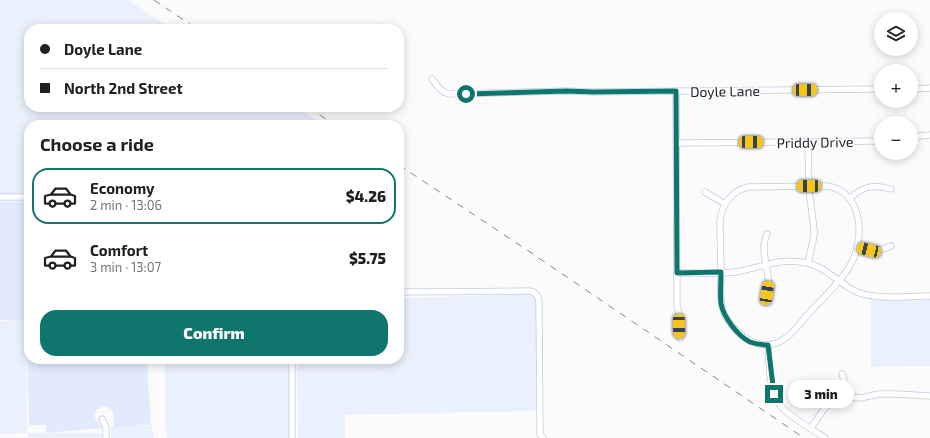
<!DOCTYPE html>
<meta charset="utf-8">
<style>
body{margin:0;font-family:"Exo 2",sans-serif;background:#f2f2f2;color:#202124;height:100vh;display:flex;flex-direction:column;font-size:15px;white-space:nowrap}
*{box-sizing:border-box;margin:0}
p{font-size:13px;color:#757577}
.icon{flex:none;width:22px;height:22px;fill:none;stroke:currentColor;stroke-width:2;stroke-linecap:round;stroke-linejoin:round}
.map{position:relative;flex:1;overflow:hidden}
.details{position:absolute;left:24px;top:120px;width:380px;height:244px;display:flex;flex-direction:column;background:#fff;border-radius:16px;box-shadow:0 2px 10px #0003}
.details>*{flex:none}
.hud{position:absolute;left:24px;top:24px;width:380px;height:88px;border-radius:16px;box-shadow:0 2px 10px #0003;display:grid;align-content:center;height:88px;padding:0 16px;background:#fff}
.fabs{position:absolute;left:874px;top:12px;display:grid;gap:8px}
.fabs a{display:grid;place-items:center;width:44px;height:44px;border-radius:50%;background:#fff;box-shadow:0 2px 10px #0003;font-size:20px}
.end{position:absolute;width:18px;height:18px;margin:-9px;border:5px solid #0f766e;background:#fff;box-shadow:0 0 0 2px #fff}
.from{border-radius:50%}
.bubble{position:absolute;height:28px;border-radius:14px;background:#fff;box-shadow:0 2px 10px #0003;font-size:13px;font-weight:800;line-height:28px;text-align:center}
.car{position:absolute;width:12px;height:24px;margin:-12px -6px;border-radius:5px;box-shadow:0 0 3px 1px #0007;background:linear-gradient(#f5c518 24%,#345 0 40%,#f5c518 0 76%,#345 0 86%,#f5c518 0)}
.hud b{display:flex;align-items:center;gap:14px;height:38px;font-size:15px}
.hud b+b{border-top:1px solid #e0e0e0}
.hud i{width:10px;height:10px;background:#202124}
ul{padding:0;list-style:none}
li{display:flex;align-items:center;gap:12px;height:56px;margin:0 8px 6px;padding:0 8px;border:2px solid transparent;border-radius:16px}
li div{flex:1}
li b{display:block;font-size:15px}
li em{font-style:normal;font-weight:800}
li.active{border-color:#0f766e}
li>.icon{width:36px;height:36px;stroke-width:1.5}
h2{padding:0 16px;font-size:18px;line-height:48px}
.primary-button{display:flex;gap:8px;margin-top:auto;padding:8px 16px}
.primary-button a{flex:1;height:46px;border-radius:16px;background:#0f766e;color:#fff;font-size:16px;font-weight:800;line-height:46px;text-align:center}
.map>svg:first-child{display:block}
.built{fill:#eaf0fc}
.green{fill:#e2ebfe}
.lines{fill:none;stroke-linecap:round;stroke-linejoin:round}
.minor-casing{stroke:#c0cae0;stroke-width:7}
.minor{stroke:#fff;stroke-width:5.5}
.rail{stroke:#84868a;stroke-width:1;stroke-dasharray:7 7;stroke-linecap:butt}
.route{stroke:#0f766e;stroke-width:5}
.labels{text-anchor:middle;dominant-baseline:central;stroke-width:4;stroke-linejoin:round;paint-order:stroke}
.street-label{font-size:14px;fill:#1e222a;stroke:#fbfbfb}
</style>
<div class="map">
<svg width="930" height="438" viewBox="0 0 930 438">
<rect width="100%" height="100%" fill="#fbfbfb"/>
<g class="built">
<path d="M 0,0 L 128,0 L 171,29 L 29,29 L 29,107 L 296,107 L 323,125 L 29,125 L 29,194 L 0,194 Z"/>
<path d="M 532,294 L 536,297 L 536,411 L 345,415 L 345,438 L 298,438 L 297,359 L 399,359 L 399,298 Z"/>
<path d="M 871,299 L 930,299 L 930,366 L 871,367 Z"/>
<path d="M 0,321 L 26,321 L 27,433 L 0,434 Z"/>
<path d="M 165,359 L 289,359 L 290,438 L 167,438 L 165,422 Z"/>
<path d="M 111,426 L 152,426 L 154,438 L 111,438 Z"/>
<rect x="28" y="433" width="74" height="5"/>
</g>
<path class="green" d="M 29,201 L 29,359 L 147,359 L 151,425 L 114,427 L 113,411 L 106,406 L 101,407 L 97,410 L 95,413 L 95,418 L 102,428 L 46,433 L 46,425 L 29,425 L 26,321 L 0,320 L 0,202 Z"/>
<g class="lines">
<g class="minor-casing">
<g id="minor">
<path d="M 432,79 C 436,85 443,94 451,94 L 567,91 L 593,92 L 881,89"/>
<path d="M 911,89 L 930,88"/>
<path d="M 676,91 L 677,306 L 679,313 L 680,338"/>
<path d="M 911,137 L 930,135"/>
<path d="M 676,143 L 881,141"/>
<path d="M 828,186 C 863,193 865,237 851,264 C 841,282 824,297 810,312 C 800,323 790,338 777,343 C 759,349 746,340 734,328 C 730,323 726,319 724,313 C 719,301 721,287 721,274 C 721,257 720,239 720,222 C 721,206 731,191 748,187 Z"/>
<path d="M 705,192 L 725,204"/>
<path d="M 0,197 L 29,197"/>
<path d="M 850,198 C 864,186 873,184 891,189"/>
<path d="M 857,247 C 869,250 879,252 891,246"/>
<path d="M 808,263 L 814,236 L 814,229 L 809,190 L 808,142"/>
<path d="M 677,273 C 696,273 716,274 735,272 C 757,269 778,258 801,262 C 828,266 836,283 857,292 C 877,300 908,296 930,296"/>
<path d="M 399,292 L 529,291 C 535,291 538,295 539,302 L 540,434 L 543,438"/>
<path d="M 767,293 C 768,288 769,282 768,277 C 767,262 760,249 767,234"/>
<path d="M 768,345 C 769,362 769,392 780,405 C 789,417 812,429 825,438"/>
<path d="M 842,374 L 844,380 L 844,397"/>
<path d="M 102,419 L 106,428 L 106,438"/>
<path d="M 811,428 L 824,409 L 833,401 L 844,397 L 860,398 L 879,394 L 896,394 L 930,396"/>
<path d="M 292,438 L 292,359"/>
</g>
</g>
<use href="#minor" class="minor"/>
<g class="rail">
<path d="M 154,0 L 197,29"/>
<path d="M 308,107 L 335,125"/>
<path d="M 399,165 L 527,250 L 804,438"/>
</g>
</g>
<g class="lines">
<path class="route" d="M 466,94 L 567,91 L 593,92 L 676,91 L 677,273 L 721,272 C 721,282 720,293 721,303 C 723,317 738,336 750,342 C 756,344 762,345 768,345 L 774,394"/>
</g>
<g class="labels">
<g class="street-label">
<text transform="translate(725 91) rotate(-1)">Doyle Lane</text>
<text transform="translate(815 142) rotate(-1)">Priddy Drive</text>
</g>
</g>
</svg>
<div class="fabs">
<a><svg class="icon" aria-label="layers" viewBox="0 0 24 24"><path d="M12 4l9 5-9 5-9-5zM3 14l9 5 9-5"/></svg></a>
<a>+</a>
<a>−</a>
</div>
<i class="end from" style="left:466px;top:94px"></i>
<i class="end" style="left:774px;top:394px"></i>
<div class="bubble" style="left:788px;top:380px;width:66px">3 min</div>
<i class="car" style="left:805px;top:90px;rotate:89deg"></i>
<i class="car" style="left:751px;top:142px;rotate:90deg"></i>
<i class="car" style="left:809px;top:186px;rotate:269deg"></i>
<i class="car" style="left:869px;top:250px;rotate:283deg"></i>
<i class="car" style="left:767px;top:293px;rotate:9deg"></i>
<i class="car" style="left:679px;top:326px;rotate:179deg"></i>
<div class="hud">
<b><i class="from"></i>Doyle Lane</b>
<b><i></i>North 2nd Street</b>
</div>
<section class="details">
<h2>Choose a ride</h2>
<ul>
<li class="active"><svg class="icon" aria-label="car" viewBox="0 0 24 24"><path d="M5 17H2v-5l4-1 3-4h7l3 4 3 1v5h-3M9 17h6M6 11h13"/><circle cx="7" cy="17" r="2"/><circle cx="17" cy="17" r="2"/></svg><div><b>Economy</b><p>2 min · 13:06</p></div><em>$4.26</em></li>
<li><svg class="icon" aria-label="car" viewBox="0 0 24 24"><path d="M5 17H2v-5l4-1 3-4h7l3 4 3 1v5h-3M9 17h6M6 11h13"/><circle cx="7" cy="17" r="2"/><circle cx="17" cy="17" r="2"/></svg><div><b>Comfort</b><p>3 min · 13:07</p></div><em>$5.75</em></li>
</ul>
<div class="primary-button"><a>Confirm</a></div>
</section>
</div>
